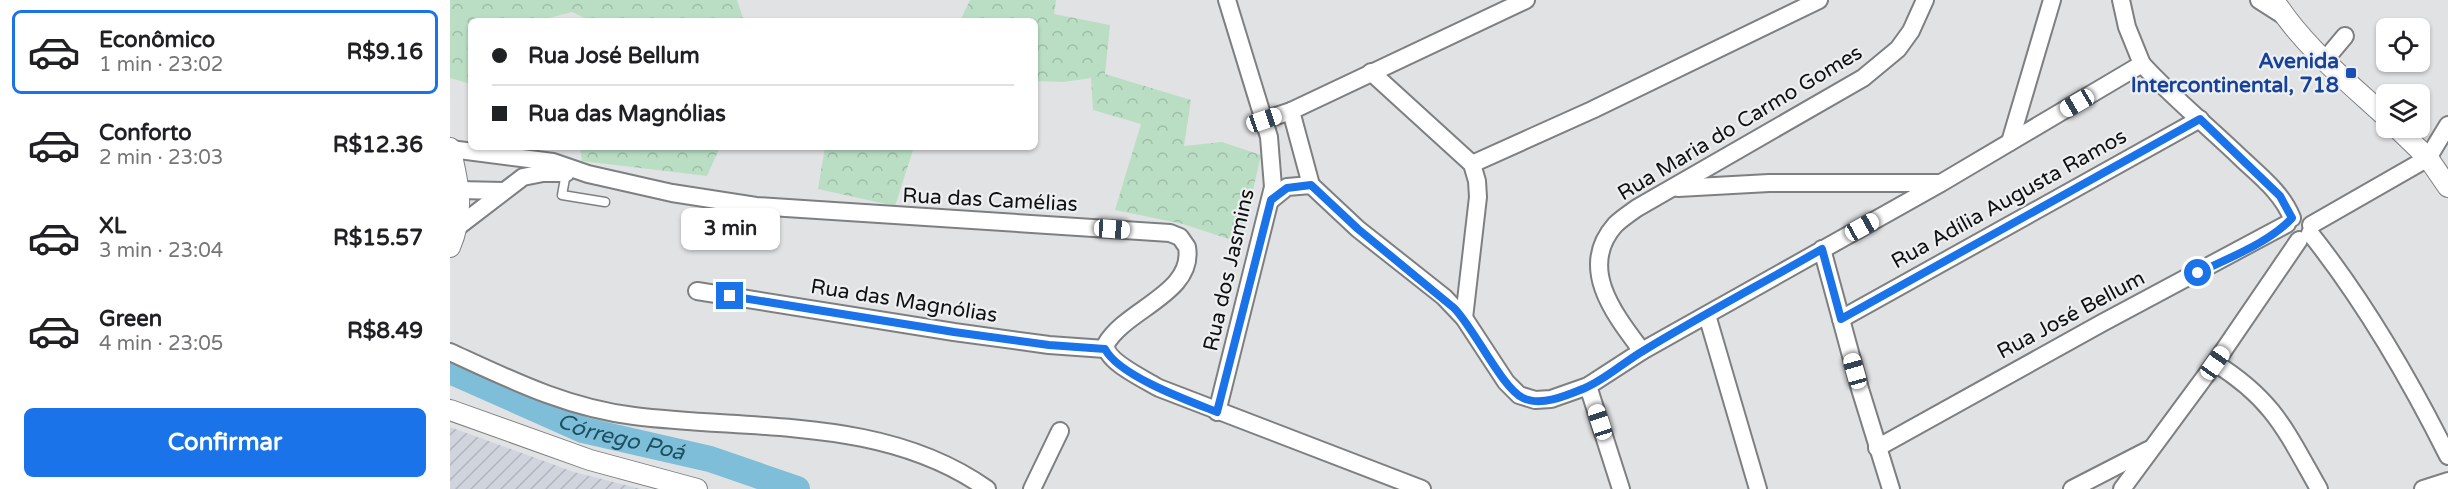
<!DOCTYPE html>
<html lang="pt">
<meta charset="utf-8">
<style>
body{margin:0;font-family:"Varela Round",sans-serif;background:#f6f6f6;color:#202124;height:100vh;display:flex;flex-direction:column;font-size:22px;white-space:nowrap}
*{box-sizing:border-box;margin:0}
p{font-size:20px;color:#757577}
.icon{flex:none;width:33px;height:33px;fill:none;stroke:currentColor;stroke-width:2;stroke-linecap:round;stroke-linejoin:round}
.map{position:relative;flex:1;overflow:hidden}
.side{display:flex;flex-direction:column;background:#fff;width:450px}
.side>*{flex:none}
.hud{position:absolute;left:18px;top:18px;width:570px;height:132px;border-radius:9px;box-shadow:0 2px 4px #0004;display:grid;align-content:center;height:132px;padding:0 24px;background:#fff}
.buttons{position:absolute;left:1926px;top:18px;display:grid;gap:12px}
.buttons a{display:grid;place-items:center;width:54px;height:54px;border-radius:9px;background:#fff;box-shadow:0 2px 4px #0004;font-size:30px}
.end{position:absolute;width:27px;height:27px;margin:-14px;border:8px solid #1a73e8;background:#fff;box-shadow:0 0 0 3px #fff}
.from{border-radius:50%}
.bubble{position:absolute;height:42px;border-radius:9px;background:#fff;box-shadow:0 2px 4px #0004;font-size:20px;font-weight:800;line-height:42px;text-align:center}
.car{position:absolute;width:18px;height:36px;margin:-18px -9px;border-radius:8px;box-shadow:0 0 4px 2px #0007;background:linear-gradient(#fff 24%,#345 0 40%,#fff 0 76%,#345 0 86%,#fff 0)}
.hud b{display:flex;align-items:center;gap:21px;height:57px;font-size:22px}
.hud b+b{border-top:2px solid #e0e0e0}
.hud i{width:15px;height:15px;background:#202124}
ul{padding:10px 0 0;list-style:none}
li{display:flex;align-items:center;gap:18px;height:84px;margin:0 12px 9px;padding:0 12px;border:3px solid transparent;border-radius:9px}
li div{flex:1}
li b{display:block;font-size:22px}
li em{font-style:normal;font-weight:800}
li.on{border-color:#1a73e8}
li>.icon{width:54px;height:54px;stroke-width:1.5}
.primary-button{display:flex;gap:12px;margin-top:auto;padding:12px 24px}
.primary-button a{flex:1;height:69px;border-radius:9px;background:#1a73e8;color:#fff;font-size:24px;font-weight:800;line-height:69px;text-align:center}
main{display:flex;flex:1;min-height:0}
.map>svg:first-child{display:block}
.industrial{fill:url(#industrial-furrows)}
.forest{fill:url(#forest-crowns)}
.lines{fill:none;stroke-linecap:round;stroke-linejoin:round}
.river{stroke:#7fbed8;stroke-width:26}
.service-casing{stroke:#7e7f81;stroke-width:11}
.minor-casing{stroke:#7e7f81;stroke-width:20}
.tertiary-casing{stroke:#7e7f81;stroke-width:22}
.service{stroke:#fff;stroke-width:8}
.minor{stroke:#fff;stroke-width:16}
.tertiary{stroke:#fff;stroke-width:20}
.route{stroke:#1a73e8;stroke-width:8}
.transit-dot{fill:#1a4fb4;stroke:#eeeff1;stroke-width:2}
.labels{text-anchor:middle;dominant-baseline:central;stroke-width:4.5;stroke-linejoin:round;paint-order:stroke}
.transit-label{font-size:21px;font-weight:bold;fill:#164399;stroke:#eeeff1;text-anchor:end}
.street-label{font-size:21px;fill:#0f1010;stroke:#eeeff1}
.water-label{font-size:22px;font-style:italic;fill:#1c5062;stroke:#eeeff1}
</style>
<main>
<section class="side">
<ul>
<li class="on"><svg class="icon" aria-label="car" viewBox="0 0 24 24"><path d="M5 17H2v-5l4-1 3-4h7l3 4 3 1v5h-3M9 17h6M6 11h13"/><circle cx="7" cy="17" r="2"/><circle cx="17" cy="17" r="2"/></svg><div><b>Econômico</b><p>1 min · 23:02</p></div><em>R$9.16</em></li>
<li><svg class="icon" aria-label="car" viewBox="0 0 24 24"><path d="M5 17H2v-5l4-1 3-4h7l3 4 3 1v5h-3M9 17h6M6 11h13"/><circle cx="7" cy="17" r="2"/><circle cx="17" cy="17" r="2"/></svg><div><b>Conforto</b><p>2 min · 23:03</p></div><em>R$12.36</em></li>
<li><svg class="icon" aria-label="car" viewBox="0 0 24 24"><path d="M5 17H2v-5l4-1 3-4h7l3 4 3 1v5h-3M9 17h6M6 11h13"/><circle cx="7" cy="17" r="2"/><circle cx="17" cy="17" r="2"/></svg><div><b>XL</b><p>3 min · 23:04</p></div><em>R$15.57</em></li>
<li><svg class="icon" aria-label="car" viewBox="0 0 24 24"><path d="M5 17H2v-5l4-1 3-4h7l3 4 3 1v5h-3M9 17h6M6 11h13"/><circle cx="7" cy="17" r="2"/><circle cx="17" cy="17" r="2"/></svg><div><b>Green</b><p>4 min · 23:05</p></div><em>R$8.49</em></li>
</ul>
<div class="primary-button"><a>Confirmar</a></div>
</section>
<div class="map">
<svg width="1998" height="489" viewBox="0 0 1998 489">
<defs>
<pattern id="industrial-furrows" width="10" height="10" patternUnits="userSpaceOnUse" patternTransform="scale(1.5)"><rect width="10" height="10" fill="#d0d5dd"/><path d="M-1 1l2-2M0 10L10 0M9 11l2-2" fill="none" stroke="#b1b6bd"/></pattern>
<pattern id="forest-crowns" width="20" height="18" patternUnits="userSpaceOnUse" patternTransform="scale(1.5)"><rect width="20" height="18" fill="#badec4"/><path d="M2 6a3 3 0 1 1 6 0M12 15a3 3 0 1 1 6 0" fill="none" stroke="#9fbda7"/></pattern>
</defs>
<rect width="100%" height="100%" fill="#e1e2e4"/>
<path class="industrial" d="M 0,427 L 124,472 L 191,489 L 0,489 Z"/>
<g class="forest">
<path d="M 0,0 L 287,0 L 294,21 L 141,21 L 122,12 L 87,21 L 21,21 L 21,84 L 0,78 Z"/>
<path d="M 520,0 L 606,0 L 604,14 L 660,25 L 655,74 L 741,100 L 734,146 L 772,142 L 811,155 L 791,243 L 733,224 L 665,210 L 691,124 L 643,110 L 641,78 L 614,82 L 585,81 L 585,21 L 510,21 Z"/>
<path d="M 130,147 L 270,147 L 257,176 L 132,161 Z"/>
<path d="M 375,147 L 464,147 L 445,206 L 368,189 Z"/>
</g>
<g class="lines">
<path class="river" id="s1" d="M 0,371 L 133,430 L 260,459 L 347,489"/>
<g class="service-casing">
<path id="service" d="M 116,173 L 112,195 L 155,202"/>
</g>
<g class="minor-casing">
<g id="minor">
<path d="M 1809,0 L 1834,16"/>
<path d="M 1874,61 L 1895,36"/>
<path d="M 1692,64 C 1723,98 1759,127 1792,159 C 1811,177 1832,193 1842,218"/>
<path d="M 921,72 L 1022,164 L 1027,181 L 1028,197 L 1014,318"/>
<path d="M 841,111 L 861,185"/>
<path d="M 814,120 L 841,111 L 1076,0"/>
<path d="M 1560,142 L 1602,0"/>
<path d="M 0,149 L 103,162 L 138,174 L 222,193 L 306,206 L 720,233 L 730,237 L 737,247 C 745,293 676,309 656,344 C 654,361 696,380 709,388 L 972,489"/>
<path d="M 1022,164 L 1142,110 L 1369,0"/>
<path d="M 1228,188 L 1319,183 L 1490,183"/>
<path d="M 9,190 L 53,191"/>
<path d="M 821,200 L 837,187 L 861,185 L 908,229 L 994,297 L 1014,318 L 1056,382 L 1069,395 L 1085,400 L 1101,399 L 1138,386 L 1192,351 L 1491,183 L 1692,64 L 1677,27 L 1671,0"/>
<path d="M 1861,225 L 1978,158 L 1998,125"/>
<path d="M 9,226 L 73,177 L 93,173 L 116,173"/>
<path d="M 1860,233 C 1914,301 1959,378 1998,456"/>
<path d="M 1372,249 L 1410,389 L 1441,489"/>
<path d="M 247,291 L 504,332 L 599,345 L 655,349"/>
<path d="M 1257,315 L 1308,489"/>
<path d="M 1391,319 L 1750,119"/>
<path d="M 1192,351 C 1165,315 1127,268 1165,225 C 1171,219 1180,213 1187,208 L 1413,78 L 1448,49 L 1461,31 L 1475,0"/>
<path d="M 0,352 C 61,380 117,408 184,416 C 304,431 434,416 537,489"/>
<path d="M 1765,363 C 1824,400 1836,431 1869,489"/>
<path d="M 1138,386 L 1171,489"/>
<path d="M 767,412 L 823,187 L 819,137 L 777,0"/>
<path d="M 1427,448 L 1652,323 L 1837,224"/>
<path d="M 582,489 L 610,431"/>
<path d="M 1622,489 L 1698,450"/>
<path d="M 1672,489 L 1765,363 L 1849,240"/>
<path d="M 1973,489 L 1998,481"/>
</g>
</g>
<g class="tertiary-casing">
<g id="tertiary">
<path d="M 1824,0 C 1853,46 1897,81 1936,117"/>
<path d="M 1947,128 L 1978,158 L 1998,187"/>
<path d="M 0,148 C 9,184 15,212 0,247"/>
<path d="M 0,410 L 140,460 L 247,489"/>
</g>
</g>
<use href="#service" class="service"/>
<use href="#minor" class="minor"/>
<use href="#tertiary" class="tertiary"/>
</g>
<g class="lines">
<path class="route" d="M 280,296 L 504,332 L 599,345 L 655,349 C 669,376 739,401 767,412 L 821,200 L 837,188 L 861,185 L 908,229 L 1004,308 C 1024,328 1052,388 1073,398 C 1091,407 1118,395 1135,388 C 1156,379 1174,362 1193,351 C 1252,315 1313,283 1372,249 L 1391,319 L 1750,119 L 1830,196 L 1842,218 C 1819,243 1778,258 1748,273"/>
</g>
<rect class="transit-dot" x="1895" y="67" width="12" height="12" rx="3"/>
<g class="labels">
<g class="transit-label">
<text x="1889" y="61">Avenida<tspan x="1889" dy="24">Intercontinental, 718</tspan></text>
</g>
<g class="street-label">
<text transform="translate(1290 123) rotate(-31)">Rua Maria do Carmo Gomes</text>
<text transform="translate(1559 199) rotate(-29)">Rua Adília Augusta Ramos</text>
<text transform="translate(540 200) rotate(3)">Rua das Camélias</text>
<text transform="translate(779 270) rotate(-77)">Rua dos Jasmins</text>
<text transform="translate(454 301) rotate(9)">Rua das Magnólias</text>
<text transform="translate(1621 315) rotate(-28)">Rua José Bellum</text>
</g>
<g class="water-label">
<text stroke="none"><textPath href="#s1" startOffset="184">Córrego Poá</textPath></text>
</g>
</g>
</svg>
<div class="buttons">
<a><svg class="icon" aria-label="locate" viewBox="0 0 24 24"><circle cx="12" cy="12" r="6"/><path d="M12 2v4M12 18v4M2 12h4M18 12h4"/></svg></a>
<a><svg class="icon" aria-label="layers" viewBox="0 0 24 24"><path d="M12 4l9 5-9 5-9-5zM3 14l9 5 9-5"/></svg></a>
</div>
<i class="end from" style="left:1748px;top:273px"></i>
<i class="end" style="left:280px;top:296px"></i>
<div class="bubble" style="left:231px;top:208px;width:99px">3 min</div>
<i class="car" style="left:1627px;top:103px;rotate:240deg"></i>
<i class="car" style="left:814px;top:120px;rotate:71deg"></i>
<i class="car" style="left:1412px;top:227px;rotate:61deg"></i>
<i class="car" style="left:662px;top:229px;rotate:94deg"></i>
<i class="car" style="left:1765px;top:363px;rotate:35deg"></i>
<i class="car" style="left:1405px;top:371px;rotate:344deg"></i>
<i class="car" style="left:1150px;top:422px;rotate:342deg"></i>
<div class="hud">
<b><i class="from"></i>Rua José Bellum</b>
<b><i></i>Rua das Magnólias</b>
</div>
</div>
</main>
